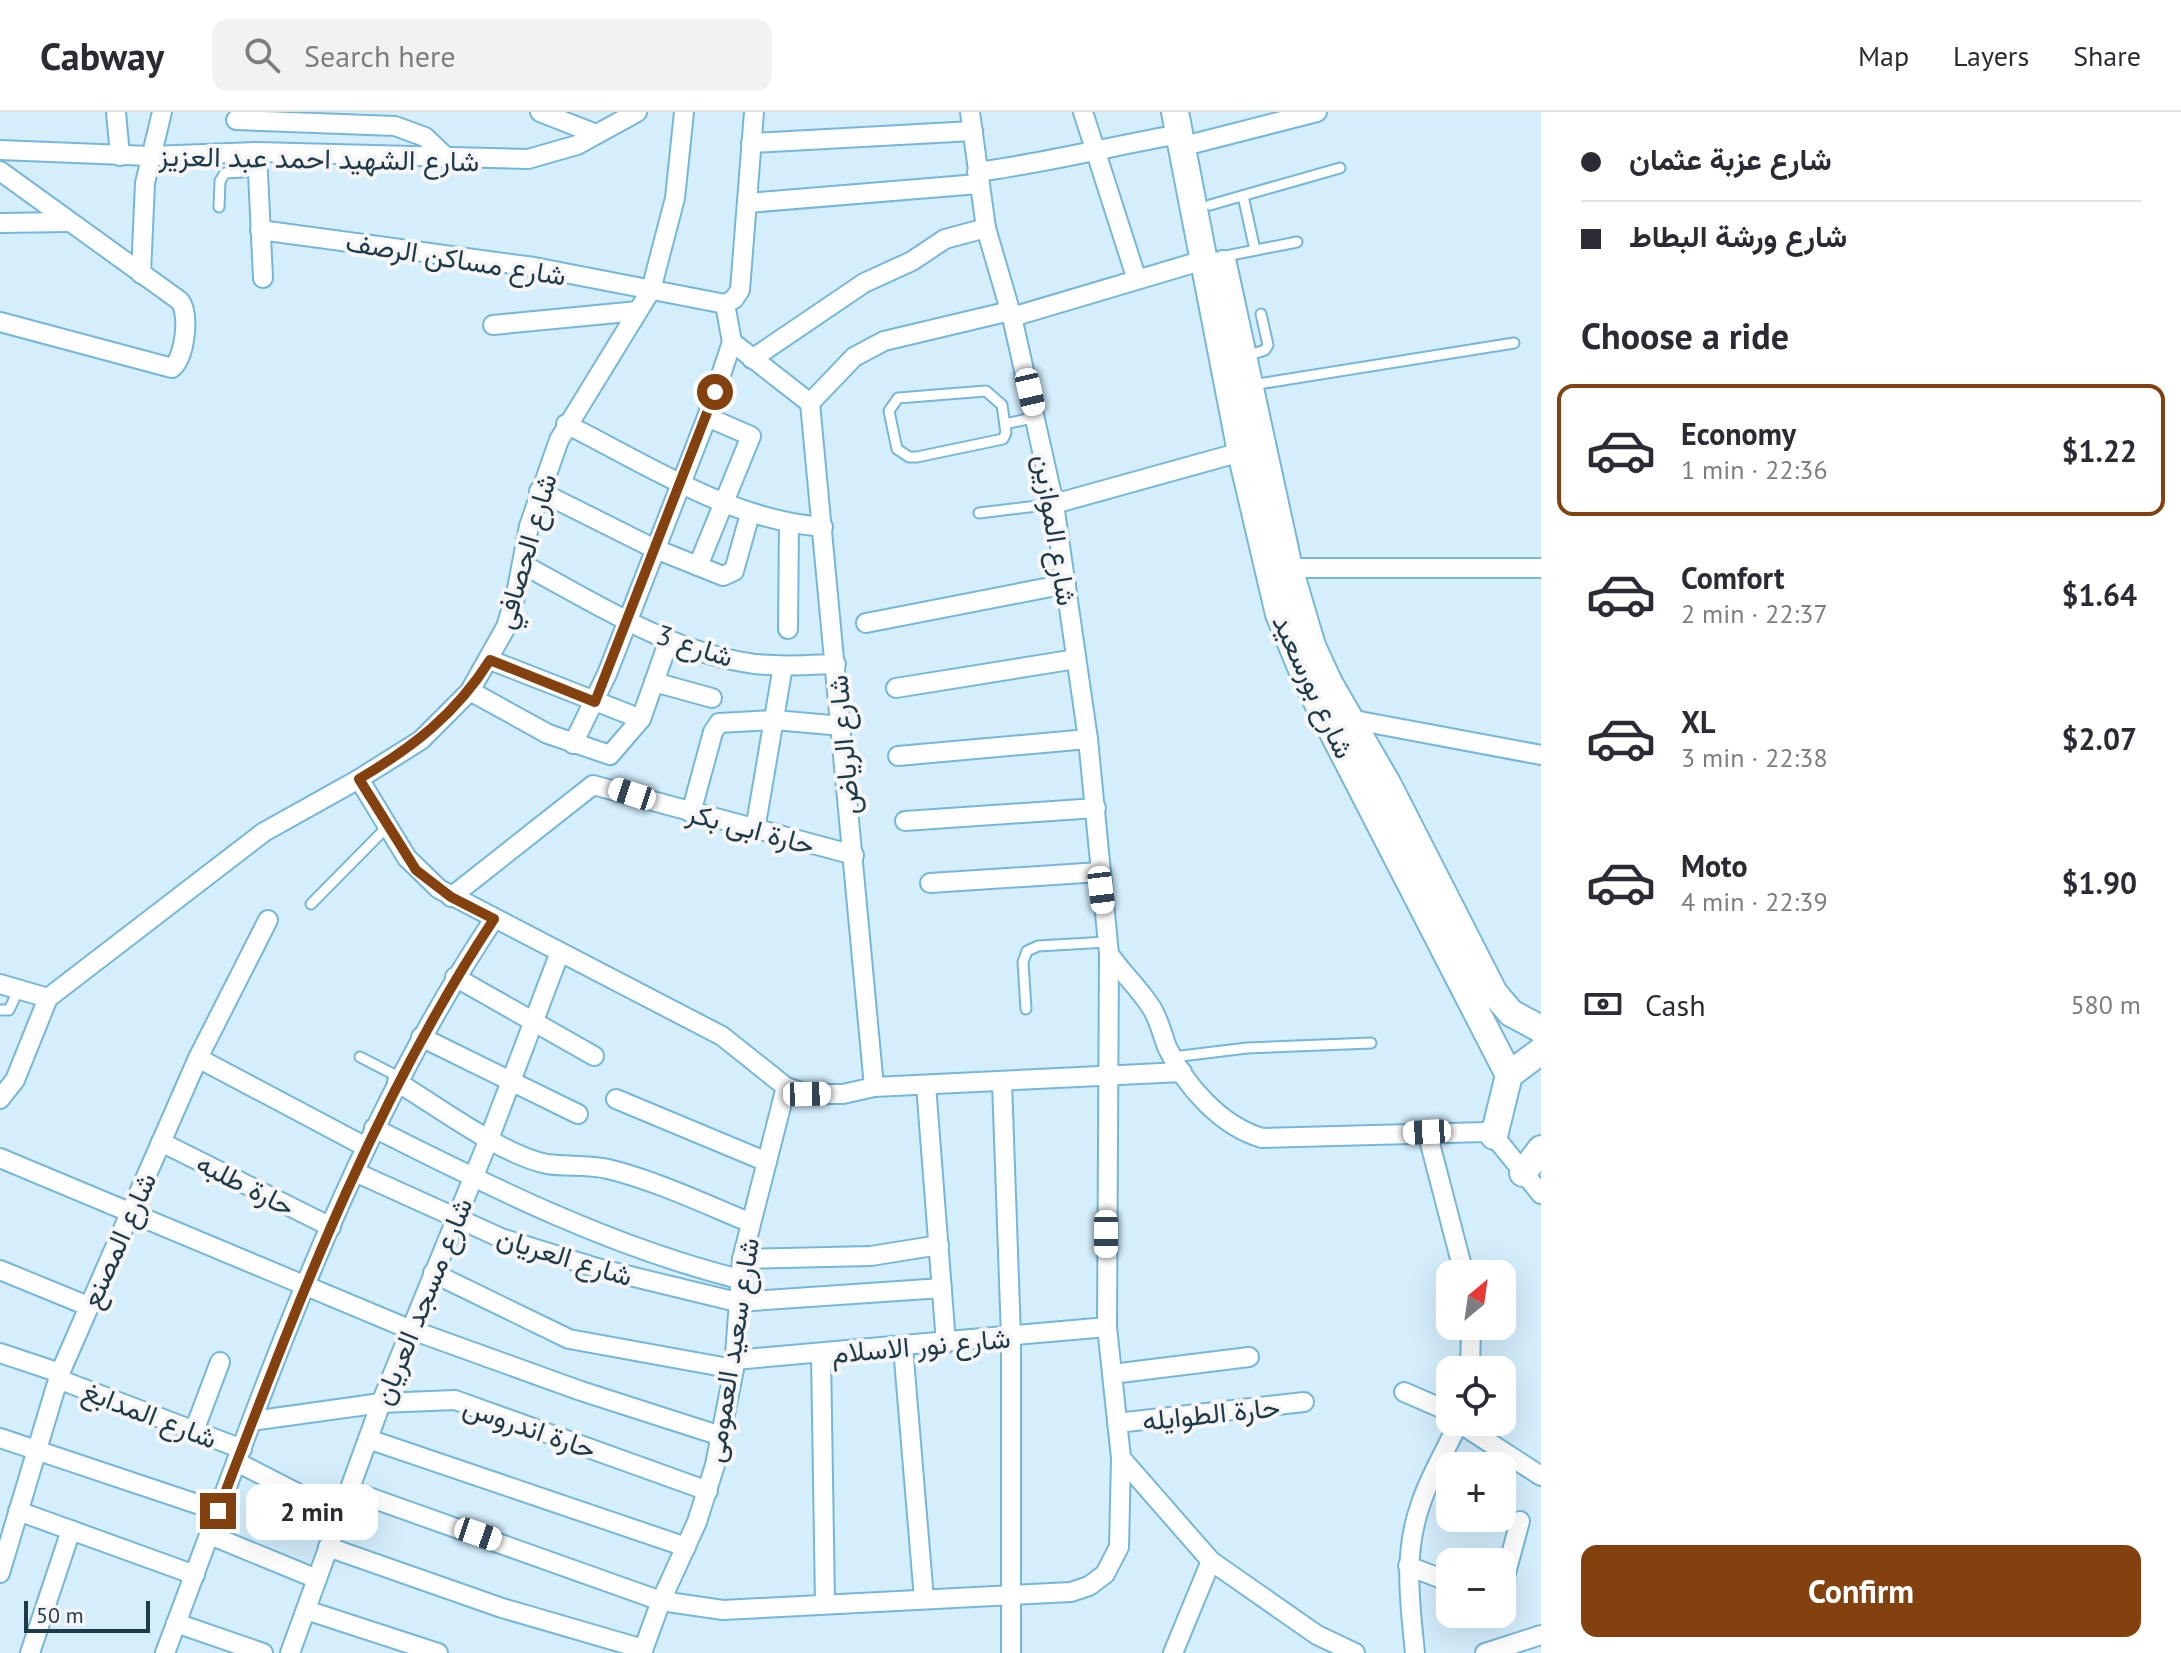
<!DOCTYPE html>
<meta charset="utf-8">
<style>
body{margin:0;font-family:"PT Sans",Vazirmatn,sans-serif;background:#f2f2f3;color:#2b2b33;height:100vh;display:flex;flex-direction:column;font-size:30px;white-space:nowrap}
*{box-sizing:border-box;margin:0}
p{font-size:26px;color:#7c7c81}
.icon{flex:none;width:44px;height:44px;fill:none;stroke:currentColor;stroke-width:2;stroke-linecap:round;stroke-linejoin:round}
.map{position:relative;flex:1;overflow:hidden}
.sheet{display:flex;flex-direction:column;background:#fff;width:640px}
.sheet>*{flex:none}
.banner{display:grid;align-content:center;height:176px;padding:0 40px;background:#fff}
.needle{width:52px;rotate:29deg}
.fabs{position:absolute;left:1436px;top:1148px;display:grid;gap:16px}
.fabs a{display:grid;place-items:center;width:80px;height:80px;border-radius:16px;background:#fff;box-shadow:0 8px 32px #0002;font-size:40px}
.scale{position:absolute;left:24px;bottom:20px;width:126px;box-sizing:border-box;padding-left:8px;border:4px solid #1f3a48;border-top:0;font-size:22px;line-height:28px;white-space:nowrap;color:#1f3a48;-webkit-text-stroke:6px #f6f6f6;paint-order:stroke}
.end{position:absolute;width:36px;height:36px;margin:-18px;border:10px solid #83410f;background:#fff;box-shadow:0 0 0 4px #fff}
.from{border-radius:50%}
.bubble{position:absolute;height:56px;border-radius:16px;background:#fff;box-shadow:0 8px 32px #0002;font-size:26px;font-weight:700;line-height:56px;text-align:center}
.car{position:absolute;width:24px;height:48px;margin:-24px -12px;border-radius:10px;box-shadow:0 0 6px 2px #0007;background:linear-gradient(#fff 24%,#345 0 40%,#fff 0 76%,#345 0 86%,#fff 0)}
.banner b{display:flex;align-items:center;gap:28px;height:76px;font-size:30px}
.banner b+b{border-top:2px solid #e1e1e2}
.banner i{width:20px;height:20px;background:#2b2b33}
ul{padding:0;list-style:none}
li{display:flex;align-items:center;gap:24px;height:132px;margin:0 16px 12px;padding:0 24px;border:4px solid transparent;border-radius:16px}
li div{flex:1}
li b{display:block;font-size:30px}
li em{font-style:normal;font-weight:700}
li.active{border-color:#83410f}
li>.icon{width:72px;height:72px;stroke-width:1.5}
h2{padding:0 40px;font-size:36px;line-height:96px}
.pay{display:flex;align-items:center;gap:20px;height:88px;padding:0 40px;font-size:30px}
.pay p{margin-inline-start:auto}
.button{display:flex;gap:16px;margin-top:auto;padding:16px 40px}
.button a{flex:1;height:92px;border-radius:16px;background:#83410f;color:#fff;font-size:32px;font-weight:700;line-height:92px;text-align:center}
header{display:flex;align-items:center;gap:48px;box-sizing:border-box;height:112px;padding:0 40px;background:#fff;border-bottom:2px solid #e1e1e2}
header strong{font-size:38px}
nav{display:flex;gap:44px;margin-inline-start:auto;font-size:28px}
.search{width:560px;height:72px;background:#f2f2f3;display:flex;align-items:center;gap:20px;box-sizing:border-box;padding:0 28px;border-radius:16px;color:#7c7c81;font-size:30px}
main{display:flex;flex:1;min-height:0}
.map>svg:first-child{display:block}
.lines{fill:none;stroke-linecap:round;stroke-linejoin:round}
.lane-casing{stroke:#76b7d9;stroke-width:13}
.street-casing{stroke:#76b7d9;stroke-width:22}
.secondary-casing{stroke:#76b7d9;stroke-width:30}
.lane{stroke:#fff;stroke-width:9}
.street{stroke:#fff;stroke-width:18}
.secondary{stroke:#fff;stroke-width:26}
.route{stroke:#83410f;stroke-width:10}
.labels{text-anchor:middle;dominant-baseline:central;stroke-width:8;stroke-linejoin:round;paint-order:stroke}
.street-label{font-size:28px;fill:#1f3a48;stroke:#f6f6f6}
</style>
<header>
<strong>Cabway</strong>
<div class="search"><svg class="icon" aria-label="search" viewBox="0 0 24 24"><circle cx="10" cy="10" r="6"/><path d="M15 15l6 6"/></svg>Search here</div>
<nav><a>Map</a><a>Layers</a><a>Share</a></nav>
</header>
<main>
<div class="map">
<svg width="1541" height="1541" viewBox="0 0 1541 1541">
<rect width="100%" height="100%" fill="#d4eefc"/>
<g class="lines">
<g class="lane-casing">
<g id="lane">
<path d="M 1243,84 L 1255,138"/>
<path d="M 1210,93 L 1340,56"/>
<path d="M 219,95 L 220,69 L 225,61 L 258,59"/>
<path d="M 1221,145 L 1297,130"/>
<path d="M 1247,244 L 1265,238 L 1268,233 L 1261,202"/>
<path d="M 1252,273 L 1514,231"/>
<path d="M 986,279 L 1002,293 L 1006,321 L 1003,327 L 917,345 L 909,345 L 897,337 L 889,299 L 898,286 Z"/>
<path d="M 1005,312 L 1036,305"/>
<path d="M 979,401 L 1054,392"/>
<path d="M 311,792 L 387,715"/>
<path d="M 1026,897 L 1023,850 L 1027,839 L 1038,834 L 1107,830"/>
<path d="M 0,898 L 9,898 L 19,877"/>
<path d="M 360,945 L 399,965"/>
<path d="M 1173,945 L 1247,936 L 1371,931"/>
</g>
</g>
<g class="street-casing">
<g id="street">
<path d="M 116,0 L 120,44"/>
<path d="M 540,0 L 596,22"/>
<path d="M 1083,0 L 1136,165"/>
<path d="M 236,8 L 395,14 L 425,25 L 448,47"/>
<path d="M 751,31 L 973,19"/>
<path d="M 1196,31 L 1317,0"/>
<path d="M 0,38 L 150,44 L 257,40 L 528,47 L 577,33 L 637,0"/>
<path d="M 257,40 L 263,166"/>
<path d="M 0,59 L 180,189 C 190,203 185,245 172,256 L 0,210"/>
<path d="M 977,60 C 1046,51 1112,34 1180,22"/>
<path d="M 748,91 L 978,72"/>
<path d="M 0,111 L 70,110"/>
<path d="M 260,118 L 534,155 L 725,192 L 734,187 L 740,178 L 754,0"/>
<path d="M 141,162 L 145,71 L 162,0"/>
<path d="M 725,192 L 732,230 L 810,291"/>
<path d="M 1012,205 L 1204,148"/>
<path d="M 493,213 L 638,199"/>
<path d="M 752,247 L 864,171 L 912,149 L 945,127 L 986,116"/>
<path d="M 810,291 L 874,975"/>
<path d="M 810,291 L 854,245 L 884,229 L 1010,199"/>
<path d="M 566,312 C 648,353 730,408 823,415"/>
<path d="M 539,379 L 653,436 L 723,464 L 734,459 L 750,402"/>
<path d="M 1054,392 L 1241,340"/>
<path d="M 522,452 C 595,491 671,541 755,552 C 782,555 809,553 836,552"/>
<path d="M 698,454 L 751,324 L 707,305"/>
<path d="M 1289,456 L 1541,456"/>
<path d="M 866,511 L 1066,472"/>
<path d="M 788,517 L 789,412"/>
<path d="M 490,548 L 641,607"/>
<path d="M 654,570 L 712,586"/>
<path d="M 896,576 L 1076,547"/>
<path d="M 470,579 L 548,622 L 610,643 L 641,607 L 669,528"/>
<path d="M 1349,607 L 1541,643"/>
<path d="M 573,632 L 607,562 L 707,305 L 732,230"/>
<path d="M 898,644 L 1088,627"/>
<path d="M 359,667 L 407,746 L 439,777 L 722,924 L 786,975 L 807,982 L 843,982 L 874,975 L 1182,960"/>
<path d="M 691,701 L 713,620 L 719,611 L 775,608 L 842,614"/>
<path d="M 905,709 L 1096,696"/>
<path d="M 755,718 L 783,554"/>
<path d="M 930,771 L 1100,760"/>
<path d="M 451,785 L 593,673 L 854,743"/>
<path d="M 1109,842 C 1122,861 1139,876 1151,895 C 1159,907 1162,922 1167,935 C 1185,974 1221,1014 1262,1026 L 1486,1020 L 1494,1024 L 1541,1082"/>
<path d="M 455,865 L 594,944"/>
<path d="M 0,872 L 48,886"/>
<path d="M 48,886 L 264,720 L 359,667 L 421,628 L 470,579 L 506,515 L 516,482 L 529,414 L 559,328 L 651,178 L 675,86 L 684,0"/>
<path d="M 421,925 L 578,1002"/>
<path d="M 198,946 L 366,1035"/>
<path d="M 397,970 C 437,994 502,1043 547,1052 C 567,1055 588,1052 608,1057 C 657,1069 705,1092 751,1111"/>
<path d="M 1002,970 L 1011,1225 L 1011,1541"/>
<path d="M 926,973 L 946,1231"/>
<path d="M 0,987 L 15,968 L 48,886"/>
<path d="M 616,987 L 767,1050"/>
<path d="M 374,1016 C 491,1075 611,1135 739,1167"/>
<path d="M 1427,1020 L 1464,1162"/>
<path d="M 161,1030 L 331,1115"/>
<path d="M 0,1046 L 409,1217 L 581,1279 L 721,1324"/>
<path d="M 355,1060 L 501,1126 L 597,1156 L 737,1190 L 942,1176"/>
<path d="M 742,1147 L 871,1144 L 939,1133"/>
<path d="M 0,1158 L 88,1194"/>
<path d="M 433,1161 L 569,1227 L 734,1257"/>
<path d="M 903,1235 L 924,1487"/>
<path d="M 0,1241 L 60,1261"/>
<path d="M 821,1242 L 825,1491"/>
<path d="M 734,1248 L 1107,1215"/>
<path d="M 1470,1258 L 1471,1214"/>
<path d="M 1112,1262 L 1249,1245"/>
<path d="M 58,1267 L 242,1337"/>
<path d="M 1404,1280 L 1450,1300"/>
<path d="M 252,1309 L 381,1291 L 455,1288 L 708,1379"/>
<path d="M 1117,1311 L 1304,1290"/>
<path d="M 1459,1311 L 1541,1364"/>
<path d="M 194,1319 L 220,1250"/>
<path d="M 0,1326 L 218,1399"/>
<path d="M 368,1327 L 686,1435"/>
<path d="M 1121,1346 L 1211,1449 L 1317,1523 L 1355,1541"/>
<path d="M 237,1350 L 340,1403"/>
<path d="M 349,1378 L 661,1489 L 723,1498 L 1071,1480 L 1089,1474 L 1105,1462 L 1119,1435 L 1121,1346 L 1107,1215 L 1109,842 L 1088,627 L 1054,392 L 1012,205 L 986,116 L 970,0"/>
<path d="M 18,1399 L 195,1463"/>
<path d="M 210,1423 L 317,1467"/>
<path d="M 328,1435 L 502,1496 L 643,1537"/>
<path d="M 1408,1454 L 1450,1470"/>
<path d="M 0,1461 L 60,1261 L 198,946 L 268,808"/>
<path d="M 1502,1476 L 1520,1409"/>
<path d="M 306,1498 L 438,1541"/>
<path d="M 176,1511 L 263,1541"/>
<path d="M 30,1541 L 71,1418"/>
<path d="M 165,1541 C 260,1290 344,1032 494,807"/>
<path d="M 290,1541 L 381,1291 L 489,1027 L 560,840"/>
<path d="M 642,1541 L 661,1489 L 697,1410 L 715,1353 L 734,1257 L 742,1147 L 786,975"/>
<path d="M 1173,1541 L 1211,1449"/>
<path d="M 1415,1541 C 1410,1491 1403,1443 1420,1394 C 1429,1365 1446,1338 1459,1310"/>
<path d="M 1485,1541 L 1541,1523"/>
</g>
</g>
<g class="secondary-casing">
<g id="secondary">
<path d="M 1175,0 L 1241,340 L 1279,502 L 1308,572 L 1509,963 L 1494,1024"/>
<path d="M 1223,152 L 1289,456 L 1312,534 L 1329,571 L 1388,673 L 1494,881 L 1511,901 L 1541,917"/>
<path d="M 1509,963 L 1541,939"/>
<path d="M 1523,1061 L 1541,1037"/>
</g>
</g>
<use href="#lane" class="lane"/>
<use href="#street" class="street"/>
<use href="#secondary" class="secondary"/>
</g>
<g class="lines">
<path class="route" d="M 218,1399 C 298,1191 370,995 494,807 L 451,785 L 416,758 L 359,667 C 413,635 456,602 490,548 L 595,590 L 715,280"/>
</g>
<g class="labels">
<g class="street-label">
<text transform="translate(319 46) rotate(1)">شارع الشهيد احمد عبد العزيز</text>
<text transform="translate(456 146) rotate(9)">شارع مساكن الرصف</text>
<text transform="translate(1056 418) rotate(81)">شارع الموازين</text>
<text transform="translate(525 439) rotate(-74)">شارع الحصافي</text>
<text transform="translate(695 533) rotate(18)">شارع 3</text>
<text transform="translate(1314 574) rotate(65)">شارع بورسعيد</text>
<text transform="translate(843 633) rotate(-95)">شارع الرياض</text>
<text transform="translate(751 716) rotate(15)">حارة ابى بكر</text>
<text transform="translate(246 1072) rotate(27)">حارة طلبه</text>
<text transform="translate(118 1128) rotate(-66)">شارع المصنع</text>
<text transform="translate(565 1144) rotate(17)">شارع العريان</text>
<text transform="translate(422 1189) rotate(-68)">شارع مسجد العريان</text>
<text transform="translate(921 1233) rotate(-5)">شارع نور الاسلام</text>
<text transform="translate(731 1238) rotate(-81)">شارع سعيد العمومى</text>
<text transform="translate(1211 1301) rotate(-6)">حارة الطوايله</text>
<text transform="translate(150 1302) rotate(21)">شارع المدابغ</text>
<text transform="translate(530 1315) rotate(19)">حارة اندروس</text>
</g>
</g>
</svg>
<div class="fabs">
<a><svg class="needle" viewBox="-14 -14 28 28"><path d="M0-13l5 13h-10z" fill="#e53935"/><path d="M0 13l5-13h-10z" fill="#7c7c81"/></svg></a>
<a><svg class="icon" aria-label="locate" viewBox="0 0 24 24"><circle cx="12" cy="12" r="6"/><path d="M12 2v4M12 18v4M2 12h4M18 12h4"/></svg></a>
<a>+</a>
<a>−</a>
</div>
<div class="scale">50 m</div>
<i class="end from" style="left:715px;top:280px"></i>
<i class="end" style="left:218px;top:1399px"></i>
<div class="bubble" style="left:246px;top:1372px;width:132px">2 min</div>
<i class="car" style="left:1030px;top:280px;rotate:167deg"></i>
<i class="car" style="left:632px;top:682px;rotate:288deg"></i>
<i class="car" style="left:1101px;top:778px;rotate:173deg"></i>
<i class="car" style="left:807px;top:982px;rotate:89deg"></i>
<i class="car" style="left:1427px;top:1020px;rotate:267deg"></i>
<i class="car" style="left:1106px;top:1122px;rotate:180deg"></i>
<i class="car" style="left:478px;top:1422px;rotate:109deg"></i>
</div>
<section class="sheet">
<div class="banner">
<b><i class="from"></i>شارع عزبة عثمان</b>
<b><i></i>شارع ورشة البطاط</b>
</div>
<h2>Choose a ride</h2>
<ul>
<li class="active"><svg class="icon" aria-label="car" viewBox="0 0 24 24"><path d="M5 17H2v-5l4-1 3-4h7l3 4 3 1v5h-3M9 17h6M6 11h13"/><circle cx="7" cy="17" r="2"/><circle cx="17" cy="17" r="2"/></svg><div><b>Economy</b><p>1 min · 22:36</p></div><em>$1.22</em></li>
<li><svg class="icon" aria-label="car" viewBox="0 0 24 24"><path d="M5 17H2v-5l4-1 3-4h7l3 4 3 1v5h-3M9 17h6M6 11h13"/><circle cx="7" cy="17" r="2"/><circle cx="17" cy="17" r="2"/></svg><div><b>Comfort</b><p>2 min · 22:37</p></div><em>$1.64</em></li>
<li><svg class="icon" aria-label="car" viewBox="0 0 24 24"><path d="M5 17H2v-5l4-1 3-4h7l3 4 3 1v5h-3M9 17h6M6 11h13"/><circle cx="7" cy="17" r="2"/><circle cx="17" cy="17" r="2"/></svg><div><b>XL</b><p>3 min · 22:38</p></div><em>$2.07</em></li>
<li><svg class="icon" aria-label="car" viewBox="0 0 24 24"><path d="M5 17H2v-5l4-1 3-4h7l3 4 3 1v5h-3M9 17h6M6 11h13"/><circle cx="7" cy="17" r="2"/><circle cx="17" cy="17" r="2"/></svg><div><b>Moto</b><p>4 min · 22:39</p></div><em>$1.90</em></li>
</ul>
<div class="pay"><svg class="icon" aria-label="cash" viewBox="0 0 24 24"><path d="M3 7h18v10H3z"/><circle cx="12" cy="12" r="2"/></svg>Cash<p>580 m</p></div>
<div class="button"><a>Confirm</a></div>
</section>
</main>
